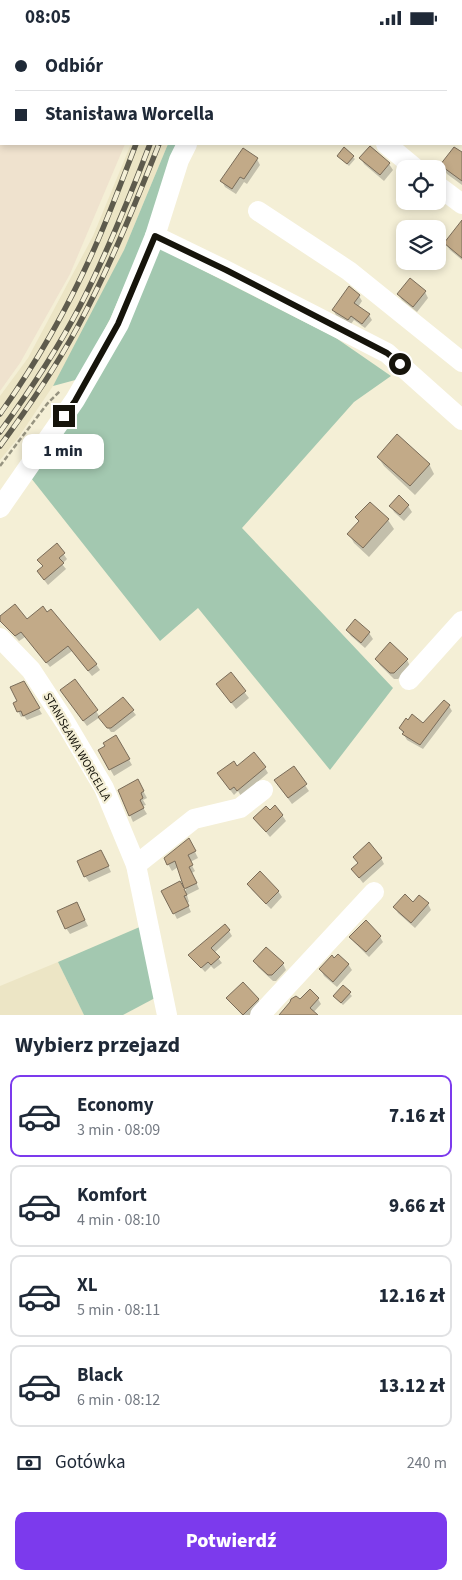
<!DOCTYPE html>
<html lang="pl">
<meta charset="utf-8">
<style>
body{margin:0;font-family:"Source Sans 3",sans-serif;background:#f2f2f3;color:#1f2937;height:100vh;display:flex;flex-direction:column;font-size:19px;white-space:nowrap}
*{box-sizing:border-box;margin:0}
p{font-size:16px;color:#747a83}
.icon{flex:none;width:28px;height:28px;fill:none;stroke:currentColor;stroke-width:2;stroke-linecap:round;stroke-linejoin:round}
.map{position:relative;height:980px;overflow:hidden}
.details{display:flex;flex-direction:column;background:#fff;flex:1}
.details>*{flex:none}
.banner{position:absolute;left:0px;top:0px;width:462px;height:110px;box-shadow:0 2px 8px #0003;display:grid;align-content:center;height:110px;padding:0 15px;background:#fff}
.tools{position:absolute;left:396px;top:125px;display:grid;gap:10px}
.tools a{display:grid;place-items:center;width:50px;height:50px;border-radius:10px;background:#fff;box-shadow:0 2px 8px #0003;font-size:25px}
.end{position:absolute;width:22px;height:22px;margin:-11px;border:6px solid #16140b;background:#fff;box-shadow:0 0 0 2px #fff}
.from{border-radius:50%}
.bubble{position:absolute;height:35px;border-radius:10px;background:#fff;box-shadow:0 2px 8px #0003;font-size:16px;font-weight:800;line-height:35px;text-align:center}
.banner b{display:flex;align-items:center;gap:18px;height:48px;font-size:19px}
.banner b+b{border-top:1px solid #e0e1e3}
.banner i{width:12px;height:12px;background:#1f2937}
ul{padding:0;list-style:none}
li{display:flex;align-items:center;gap:15px;height:82px;margin:0 10px 8px;padding:0 5px;border:2px solid #e0e1e3;border-radius:10px}
li div{flex:1}
li b{display:block;font-size:19px}
li em{font-style:normal;font-weight:800}
li.active{border-color:#7c3aed}
li>.icon{width:45px;height:45px;stroke-width:1.5}
h2{padding:0 15px;font-size:22px;line-height:60px}
.pay{display:flex;align-items:center;gap:12px;height:55px;padding:0 15px;font-size:19px}
.pay p{margin-inline-start:auto}
.action{display:flex;gap:10px;margin-top:auto;padding:10px 15px}
.action a{flex:1;height:58px;border-radius:10px;background:#7c3aed;color:#fff;font-size:20px;font-weight:800;line-height:58px;text-align:center}
.status{display:flex;justify-content:space-between;align-items:center;height:35px;padding:0 25px;background:#fff;direction:ltr}
.status svg{height:14px;fill:currentColor}
.map>svg:first-child{display:block}
.built{fill:#ece5c5}
.industrial{fill:#efe2ce}
.green{fill:#a3c8b0}
.shadow{fill:#0003}
.building{fill:#c2aa88;stroke:#7a6c59}
.lines{fill:none;stroke-linecap:round;stroke-linejoin:round}
.path{stroke:#969380;stroke-width:2.5;stroke-dasharray:5 2.5;stroke-linecap:butt}
.minor{stroke:#fff;stroke-width:20}
.rail-casing{stroke:#5e5b4d;stroke-width:5.5}
.rail{stroke:#f4efd6;stroke-width:4;stroke-dasharray:11;stroke-linecap:butt}
.route{stroke:#16140b;stroke-width:6}
.labels{text-anchor:middle;dominant-baseline:central;stroke-width:4.5;stroke-linejoin:round;paint-order:stroke}
.street-label{font-size:12px;fill:#16140b;stroke:#f4efd6}
</style>
<div class="status"><b>08:05</b><svg viewBox="0 0 49 12"><path d="M0 12V9h3v3zM5 12V6h3v6zM10 12V3h3v9zM15 12V0h3v12zM26 1h20v11H26zM47 4h2v5h-2z"/></svg></div>
<div class="map">
<svg width="462" height="980" viewBox="0 0 462 980">
<rect width="100%" height="100%" fill="#f4efd6"/>
<g class="built">
<path d="M 131,109 L 168,109 L 124,215 L 93,282 L 59,342 L 18,403 L 0,425 L 0,361 L 28,323 L 93,201 Z"/>
<path d="M 58,927 L 84,980 L 0,980 L 0,951 Z"/>
</g>
<path class="industrial" d="M 0,0 L 170,0 L 1,1 L 1,109 L 125,109 L 70,239 L 20,328 L 0,356 Z"/>
<g class="green">
<path d="M 168,109 L 179,109 L 144,206 L 110,284 L 79,344 L 53,351 L 124,215 Z"/>
<path d="M 157,212 L 336,303 L 391,341 L 354,367 L 242,493 L 393,653 L 330,735 L 198,573 L 160,606 L 31,443 Z"/>
<path d="M 142,891 L 155,963 L 123,980 L 84,980 L 58,927 Z"/>
</g>
<g class="shadow">
<path d="M 344,114 L 355,124 L 349,131 L 340,123 Z"/>
<path d="M 462,119 L 462,150 L 447,139 L 442,130 Z"/>
<path d="M 361,123 L 389,129 L 393,135 L 384,146 L 364,129 Z"/>
<path d="M 257,124 L 260,130 L 247,149 L 244,147 L 236,159 L 225,152 L 222,146 Z"/>
<path d="M 462,187 L 462,225 L 450,215 L 445,208 Z"/>
<path d="M 425,257 L 428,263 L 417,277 L 402,265 L 398,259 Z"/>
<path d="M 359,261 L 362,266 L 358,272 L 369,280 L 372,285 L 365,293 L 354,285 L 351,289 L 336,280 L 333,275 Z"/>
<path d="M 378,422 L 429,429 L 434,439 L 415,460 L 384,431 Z"/>
<path d="M 391,471 L 408,471 L 412,477 L 404,486 L 394,477 Z"/>
<path d="M 356,482 L 388,485 L 394,494 L 369,522 L 354,508 L 349,499 L 359,487 Z"/>
<path d="M 57,510 L 67,524 L 62,529 L 66,534 L 48,550 L 38,537 L 44,532 L 39,525 Z"/>
<path d="M 43,573 L 96,629 L 100,635 L 92,641 L 72,616 L 50,632 L 25,602 L 19,606 L 0,584 L 0,583 L 27,586 Z"/>
<path d="M 347,595 L 369,598 L 373,604 L 365,613 L 351,601 Z"/>
<path d="M 376,624 L 407,625 L 410,631 L 398,644 L 394,644 L 380,630 Z"/>
<path d="M 230,639 L 249,663 L 236,674 L 217,649 Z"/>
<path d="M 75,646 L 100,682 L 123,664 L 136,680 L 114,697 L 111,697 L 100,682 L 87,691 L 65,661 Z"/>
<path d="M 23,648 L 42,679 L 27,685 L 24,681 L 21,682 L 18,676 Z"/>
<path d="M 449,671 L 452,676 L 423,714 L 407,705 L 400,693 L 424,690 Z"/>
<path d="M 116,702 L 132,730 L 114,741 L 99,715 L 107,712 Z"/>
<path d="M 237,733 L 265,733 L 268,738 L 241,761 L 238,756 L 234,760 L 222,744 Z"/>
<path d="M 293,733 L 309,756 L 292,769 L 279,751 Z"/>
<path d="M 138,746 L 147,763 L 143,765 L 146,770 L 142,771 L 147,779 L 133,787 L 119,755 Z"/>
<path d="M 270,777 L 282,780 L 286,786 L 270,802 L 255,784 Z"/>
<path d="M 189,805 L 198,823 L 190,827 L 195,836 L 192,838 L 199,854 L 187,860 L 189,867 L 187,868 L 191,877 L 177,884 L 174,878 L 186,855 L 178,832 L 172,836 L 165,824 Z"/>
<path d="M 104,822 L 111,837 L 89,847 L 85,841 Z"/>
<path d="M 354,822 L 381,823 L 384,829 L 363,848 L 353,835 L 359,829 Z"/>
<path d="M 249,849 L 278,856 L 282,862 L 271,874 L 252,855 Z"/>
<path d="M 428,869 L 431,875 L 415,893 L 398,878 L 395,872 Z"/>
<path d="M 80,875 L 88,891 L 70,899 L 66,893 Z"/>
<path d="M 229,896 L 232,901 L 214,918 L 222,928 L 214,934 L 211,931 L 205,937 L 190,920 Z"/>
<path d="M 351,902 L 380,902 L 383,907 L 369,922 L 354,907 Z"/>
<path d="M 255,926 L 283,929 L 286,935 L 276,946 L 273,946 L 258,932 Z"/>
<path d="M 348,929 L 352,935 L 337,952 L 324,941 L 321,935 Z"/>
<path d="M 343,952 L 352,961 L 343,970 L 336,963 Z"/>
<path d="M 227,963 L 258,964 L 262,970 L 252,980 L 242,980 Z"/>
<path d="M 318,964 L 321,969 L 312,979 L 313,980 L 285,980 L 300,966 Z"/>
</g>
<g class="building">
<path d="M 370,111 L 390,128 L 380,140 L 359,123 Z"/>
<path d="M 344,112 L 354,121 L 347,129 L 337,121 Z"/>
<path d="M 454,112 L 462,117 L 462,146 L 440,130 Z"/>
<path d="M 243,113 L 258,123 L 244,144 L 240,142 L 232,154 L 220,146 Z"/>
<path d="M 462,185 L 462,223 L 444,208 Z"/>
<path d="M 410,243 L 426,256 L 413,272 L 397,259 Z"/>
<path d="M 349,251 L 360,260 L 354,268 L 370,279 L 362,289 L 351,281 L 348,285 L 332,275 Z"/>
<path d="M 397,399 L 430,429 L 410,451 L 377,422 Z"/>
<path d="M 399,460 L 409,470 L 400,480 L 389,471 Z"/>
<path d="M 370,467 L 389,484 L 363,513 L 347,499 L 359,486 L 355,482 Z"/>
<path d="M 57,508 L 65,518 L 59,523 L 64,528 L 44,545 L 37,536 L 43,531 L 37,525 Z"/>
<path d="M 15,569 L 27,584 L 43,571 L 47,577 L 51,574 L 97,629 L 88,636 L 68,611 L 46,628 L 21,597 L 15,601 L 0,586 L 0,581 Z"/>
<path d="M 355,584 L 370,597 L 361,608 L 346,595 Z"/>
<path d="M 390,607 L 408,624 L 394,638 L 390,638 L 375,624 Z"/>
<path d="M 231,637 L 246,656 L 231,668 L 216,649 Z"/>
<path d="M 75,644 L 98,675 L 83,686 L 60,655 Z"/>
<path d="M 24,646 L 40,673 L 23,681 L 21,676 L 17,677 L 13,668 L 17,666 L 10,652 Z"/>
<path d="M 123,662 L 134,675 L 111,693 L 107,693 L 98,682 Z"/>
<path d="M 444,665 L 450,670 L 420,710 L 402,699 L 404,697 L 399,693 L 406,683 L 408,685 L 412,679 L 423,688 Z"/>
<path d="M 116,700 L 130,724 L 109,735 L 98,715 L 105,711 L 103,708 Z"/>
<path d="M 254,717 L 266,732 L 237,756 L 234,752 L 230,755 L 217,738 L 234,726 L 237,731 Z"/>
<path d="M 294,731 L 307,749 L 288,763 L 274,745 Z"/>
<path d="M 138,744 L 144,756 L 141,758 L 143,763 L 140,765 L 144,773 L 129,781 L 118,755 Z"/>
<path d="M 275,770 L 283,780 L 266,797 L 253,783 L 266,771 L 270,775 Z"/>
<path d="M 189,803 L 196,816 L 188,820 L 193,830 L 189,832 L 197,848 L 184,854 L 187,860 L 184,861 L 189,871 L 173,879 L 161,856 L 180,846 L 184,853 L 175,826 L 167,830 L 164,823 Z"/>
<path d="M 369,807 L 382,823 L 359,843 L 351,834 L 358,828 L 353,822 Z"/>
<path d="M 101,815 L 109,831 L 84,842 L 77,826 Z"/>
<path d="M 260,836 L 279,856 L 266,869 L 247,849 Z"/>
<path d="M 405,859 L 413,867 L 419,860 L 429,868 L 411,888 L 393,872 Z"/>
<path d="M 77,867 L 85,885 L 65,894 L 57,876 Z"/>
<path d="M 366,885 L 381,901 L 366,917 L 349,902 Z"/>
<path d="M 225,889 L 230,895 L 211,913 L 220,922 L 211,930 L 208,927 L 201,933 L 188,920 Z"/>
<path d="M 266,912 L 284,928 L 272,940 L 268,940 L 253,926 Z"/>
<path d="M 338,919 L 349,929 L 333,947 L 319,934 L 332,920 L 334,923 Z"/>
<path d="M 243,947 L 259,964 L 243,980 L 226,963 Z"/>
<path d="M 343,950 L 351,957 L 341,968 L 333,961 Z"/>
<path d="M 310,954 L 319,963 L 310,973 L 318,980 L 279,980 L 290,967 L 291,964 L 296,961 L 300,964 Z"/>
</g>
<g class="lines">
<path class="path" d="M 0,431 L 47,369 L 60,356"/>
<g class="minor">
<path d="M 253,0 L 255,1"/>
<path d="M 386,109 L 416,134"/>
<path d="M 438,151 L 462,169"/>
<path d="M 258,176 L 349,236 L 462,327"/>
<path d="M 155,201 L 225,235 L 387,318 L 462,385"/>
<path d="M 0,473 L 75,365 L 119,289 L 155,201 L 179,125 L 187,109"/>
<path d="M 0,603 L 31,635 L 65,687 L 104,753 L 136,830 L 167,980"/>
<path d="M 409,645 L 462,586"/>
<path d="M 136,830 L 194,784 L 240,773 L 263,755"/>
<path d="M 260,980 L 374,857"/>
</g>
<g class="rail-casing">
<g id="rail">
<path d="M 177,1 L 177,0"/>
<path d="M 191,1 L 192,0"/>
<path d="M 200,1 L 200,0"/>
<path d="M 0,379 C 37,327 69,271 95,212 C 110,178 123,143 136,109"/>
<path d="M 0,397 C 29,357 57,315 80,271 C 107,218 129,164 150,109"/>
<path d="M 0,411 C 28,373 54,335 77,293 C 109,234 134,172 159,109"/>
</g>
</g>
<use href="#rail" class="rail"/>
</g>
<g class="lines">
<path class="route" d="M 64,381 L 75,366 L 118,289 L 155,201 L 226,235 L 387,318 L 400,329"/>
</g>
<g class="labels">
<g class="street-label">
<text transform="translate(77 712) rotate(60)">STANISŁAWA WORCELLA</text>
</g>
</g>
</svg>
<div class="tools">
<a><svg class="icon" aria-label="locate" viewBox="0 0 24 24"><circle cx="12" cy="12" r="6"/><path d="M12 2v4M12 18v4M2 12h4M18 12h4"/></svg></a>
<a><svg class="icon" aria-label="layers" viewBox="0 0 24 24"><path d="M12 4l9 5-9 5-9-5zM3 14l9 5 9-5"/></svg></a>
</div>
<i class="end from" style="left:400px;top:329px"></i>
<i class="end" style="left:64px;top:381px"></i>
<div class="bubble" style="left:22px;top:399px;width:82px">1 min</div>
<div class="banner">
<b><i class="from"></i>Odbiór</b>
<b><i></i>Stanisława Worcella</b>
</div>
</div>
<section class="details">
<h2>Wybierz przejazd</h2>
<ul>
<li class="active"><svg class="icon" aria-label="car" viewBox="0 0 24 24"><path d="M5 17H2v-5l4-1 3-4h7l3 4 3 1v5h-3M9 17h6M6 11h13"/><circle cx="7" cy="17" r="2"/><circle cx="17" cy="17" r="2"/></svg><div><b>Economy</b><p>3 min · 08:09</p></div><em>7.16 zł</em></li>
<li><svg class="icon" aria-label="car" viewBox="0 0 24 24"><path d="M5 17H2v-5l4-1 3-4h7l3 4 3 1v5h-3M9 17h6M6 11h13"/><circle cx="7" cy="17" r="2"/><circle cx="17" cy="17" r="2"/></svg><div><b>Komfort</b><p>4 min · 08:10</p></div><em>9.66 zł</em></li>
<li><svg class="icon" aria-label="car" viewBox="0 0 24 24"><path d="M5 17H2v-5l4-1 3-4h7l3 4 3 1v5h-3M9 17h6M6 11h13"/><circle cx="7" cy="17" r="2"/><circle cx="17" cy="17" r="2"/></svg><div><b>XL</b><p>5 min · 08:11</p></div><em>12.16 zł</em></li>
<li><svg class="icon" aria-label="car" viewBox="0 0 24 24"><path d="M5 17H2v-5l4-1 3-4h7l3 4 3 1v5h-3M9 17h6M6 11h13"/><circle cx="7" cy="17" r="2"/><circle cx="17" cy="17" r="2"/></svg><div><b>Black</b><p>6 min · 08:12</p></div><em>13.12 zł</em></li>
</ul>
<div class="pay"><svg class="icon" aria-label="cash" viewBox="0 0 24 24"><path d="M3 7h18v10H3z"/><circle cx="12" cy="12" r="2"/></svg>Gotówka<p>240 m</p></div>
<div class="action"><a>Potwierdź</a></div>
</section>
